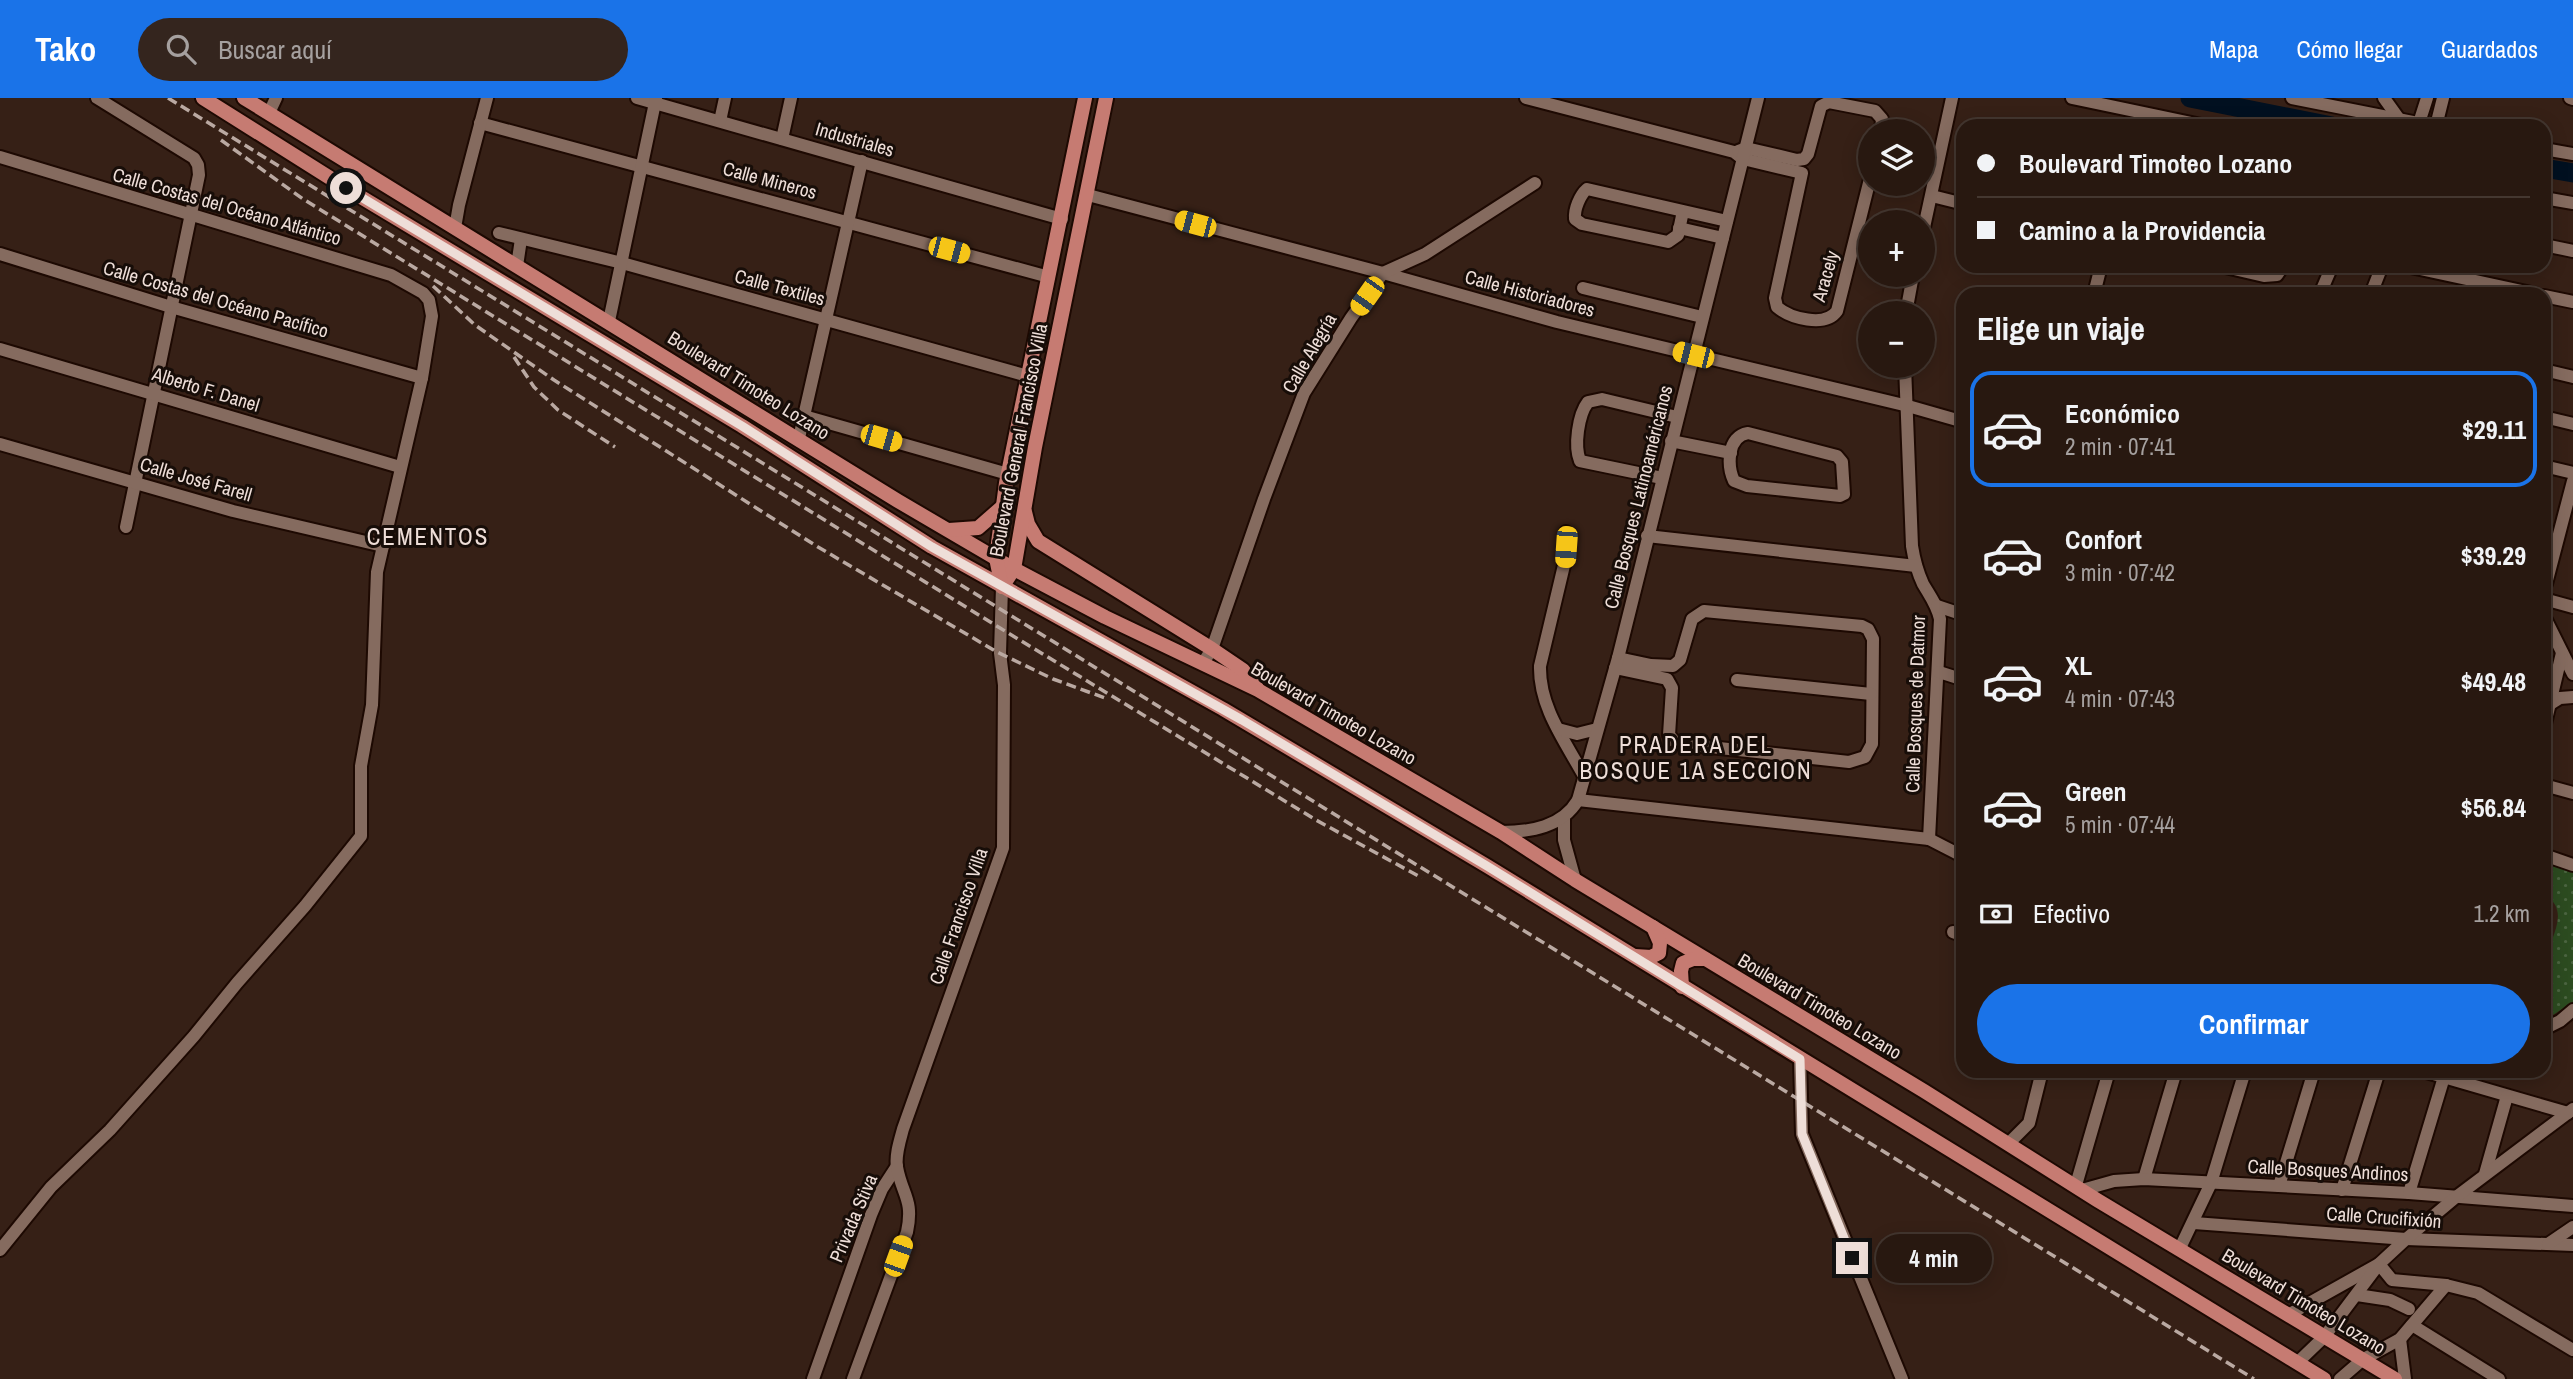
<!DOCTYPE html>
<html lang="es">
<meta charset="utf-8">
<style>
body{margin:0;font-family:"Archivo Narrow",sans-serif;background:#34251e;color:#f1f3f6;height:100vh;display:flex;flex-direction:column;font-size:26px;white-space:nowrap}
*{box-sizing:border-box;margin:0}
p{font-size:23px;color:#a5a09f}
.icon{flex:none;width:38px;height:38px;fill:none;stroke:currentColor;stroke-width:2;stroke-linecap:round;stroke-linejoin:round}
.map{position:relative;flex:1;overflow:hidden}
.details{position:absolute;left:1956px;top:189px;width:595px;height:791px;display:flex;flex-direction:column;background:#281810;border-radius:21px;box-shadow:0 4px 18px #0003,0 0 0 2px #443730}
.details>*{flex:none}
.banner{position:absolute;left:1956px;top:21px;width:595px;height:154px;border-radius:21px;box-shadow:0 4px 18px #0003,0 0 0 2px #443730;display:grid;align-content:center;height:154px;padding:0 21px;background:#281810}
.fabs{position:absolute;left:1858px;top:21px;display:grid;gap:14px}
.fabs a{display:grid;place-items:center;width:77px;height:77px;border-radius:50%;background:#281810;box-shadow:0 4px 18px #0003,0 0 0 2px #443730;font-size:35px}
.end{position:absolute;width:32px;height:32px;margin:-16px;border:9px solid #eeded8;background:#111;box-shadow:0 0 0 4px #111}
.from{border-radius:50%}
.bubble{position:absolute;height:49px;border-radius:24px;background:#281810;box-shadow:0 4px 18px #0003,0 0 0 2px #443730;font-size:23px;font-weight:700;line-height:49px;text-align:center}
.car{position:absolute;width:21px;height:42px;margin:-21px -10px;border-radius:9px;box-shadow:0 0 5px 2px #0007;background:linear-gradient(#f5c518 24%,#345 0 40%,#f5c518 0 76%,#345 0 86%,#f5c518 0)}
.banner b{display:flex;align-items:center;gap:24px;height:66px;font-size:26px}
.banner b+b{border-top:2px solid #443730}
.banner i{width:18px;height:18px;background:#f1f3f6}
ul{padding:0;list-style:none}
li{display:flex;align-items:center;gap:21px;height:116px;margin:0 14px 10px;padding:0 7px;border:4px solid transparent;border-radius:21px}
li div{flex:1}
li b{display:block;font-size:26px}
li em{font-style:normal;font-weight:700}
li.current{border-color:#1a73e8}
li>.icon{width:63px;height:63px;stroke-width:1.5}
h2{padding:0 21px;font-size:32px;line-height:84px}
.pay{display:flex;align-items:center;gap:18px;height:77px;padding:0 21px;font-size:26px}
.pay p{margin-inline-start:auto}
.primary-button{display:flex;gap:14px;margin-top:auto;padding:14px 21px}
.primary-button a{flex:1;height:80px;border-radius:42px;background:#1a73e8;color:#fff;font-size:28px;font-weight:700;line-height:80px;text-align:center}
header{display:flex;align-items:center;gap:42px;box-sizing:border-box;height:98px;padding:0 35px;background:#1a73e8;color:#fff}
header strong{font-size:33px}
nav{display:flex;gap:38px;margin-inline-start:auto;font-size:24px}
.search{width:490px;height:63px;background:#34251e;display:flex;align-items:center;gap:18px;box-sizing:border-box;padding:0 24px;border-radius:38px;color:#a5a09f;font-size:26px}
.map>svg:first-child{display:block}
.park{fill:url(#park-dots)}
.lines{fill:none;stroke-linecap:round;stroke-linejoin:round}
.river{stroke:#011020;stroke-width:19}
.minor-casing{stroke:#1d0902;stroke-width:16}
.major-casing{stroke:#1d0902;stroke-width:18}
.minor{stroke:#856b5f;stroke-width:12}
.major{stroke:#c67b72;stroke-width:14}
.rail{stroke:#baa9a2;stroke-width:3.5;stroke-dasharray:10 5;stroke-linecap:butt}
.route{stroke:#eeded8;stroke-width:9}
.labels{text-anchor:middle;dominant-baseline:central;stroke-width:6;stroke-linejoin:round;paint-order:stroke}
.street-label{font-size:19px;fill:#eeded8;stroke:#170d08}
.quarter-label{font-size:23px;letter-spacing:2px;fill:#eeded8;stroke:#170d08}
</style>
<header>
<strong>Tako</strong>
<div class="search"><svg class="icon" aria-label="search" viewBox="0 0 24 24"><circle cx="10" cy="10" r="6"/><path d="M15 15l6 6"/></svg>Buscar aquí</div>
<nav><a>Mapa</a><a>Cómo llegar</a><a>Guardados</a></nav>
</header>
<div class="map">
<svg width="2573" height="1281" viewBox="0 0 2573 1281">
<defs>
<pattern id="park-dots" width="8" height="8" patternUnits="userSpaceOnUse" patternTransform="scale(1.75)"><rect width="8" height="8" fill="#2c4b20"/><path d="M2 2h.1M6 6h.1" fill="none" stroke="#4b6440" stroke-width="1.8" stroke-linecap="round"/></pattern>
</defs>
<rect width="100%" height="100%" fill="#362016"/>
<path class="park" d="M 2545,762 L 2573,770 L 2573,904 L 2545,922 C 2545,903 2543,884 2545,865 C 2547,844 2573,814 2545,797 L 2548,771 L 2545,770 Z"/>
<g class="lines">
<g class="river">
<path d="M 2190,0 L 2332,28"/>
<path d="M 2544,70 L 2573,75"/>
</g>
<g class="minor-casing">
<g id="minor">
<path d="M 97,0 L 194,60 L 198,67 L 199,77 L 126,429"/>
<path d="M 637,0 L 1062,121"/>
<path d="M 1526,0 L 1734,54 L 1743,61 L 1802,75 L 1775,200 L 1777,209 C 1790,220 1825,230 1837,213 L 1871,77"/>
<path d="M 2072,0 L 2206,28"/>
<path d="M 2292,0 L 2433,28"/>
<path d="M 2384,0 L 2399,21"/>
<path d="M 2570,0 L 2573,1"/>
<path d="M 269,15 L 276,0"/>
<path d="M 720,23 L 725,0"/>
<path d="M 480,25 L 1049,179"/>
<path d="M 2419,25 L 2427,0"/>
<path d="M 2436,28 L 2443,0"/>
<path d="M 782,41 L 791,0"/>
<path d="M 2544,51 L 2573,56"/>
<path d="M 1738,53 L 1746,50 L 1797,62 L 1804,61 L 1808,56 L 1821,8 L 1829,4 L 1875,13 L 1882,21 L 1881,33"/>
<path d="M 0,59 L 391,177 L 423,195 L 429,202 L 432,218 L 422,280 L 377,474 L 372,607 L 361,668 L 361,738 L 305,808 L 237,885 L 194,938 L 110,1032 L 51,1089 L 0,1152"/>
<path d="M 1088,97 L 1383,175 L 1557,224 L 1908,308 L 1964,324"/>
<path d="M 1932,98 L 1964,106"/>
<path d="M 2544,100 L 2573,105"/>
<path d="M 1683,113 L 1678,137 L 1668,144 L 1582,126 L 1575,121 C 1574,111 1580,97 1587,91 L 1727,123"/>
<path d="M 455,130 L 459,107 L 487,0"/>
<path d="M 1679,130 L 1723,140"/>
<path d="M 1923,134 L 1952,0"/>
<path d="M 499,135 L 622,165 L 1028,278"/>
<path d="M 2544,147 L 2573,153"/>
<path d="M 0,156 L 171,209 L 422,280"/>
<path d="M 517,168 L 521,141"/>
<path d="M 2221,168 L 2264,178 L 2277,177 L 2283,168"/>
<path d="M 2406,168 L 2536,196"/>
<path d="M 1583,190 L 1702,219"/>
<path d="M 2094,196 L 2101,168"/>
<path d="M 2320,196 L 2332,168"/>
<path d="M 2371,196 L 2382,168"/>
<path d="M 2544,198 L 2573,204"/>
<path d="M 1906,215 L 1913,177"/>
<path d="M 609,223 L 656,0"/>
<path d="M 0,251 L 400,369"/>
<path d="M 1905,268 L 1912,448 C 1914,461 1917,473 1923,486 C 1930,498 1937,507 1940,521 L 1929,741"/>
<path d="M 2544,272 L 2573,279"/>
<path d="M 804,318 L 1008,376"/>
<path d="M 2544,319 L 2573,326"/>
<path d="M 1748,335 L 1837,358 L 1842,364 L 1844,396 L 1840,398 L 1747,388 L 1734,383 C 1727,368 1727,338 1748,335 Z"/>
<path d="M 799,340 L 862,63"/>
<path d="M 1671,343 L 1731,355"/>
<path d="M 0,346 L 233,413 L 383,448"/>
<path d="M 2544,368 L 2573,375"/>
<path d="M 1662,380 L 1580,363 C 1574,348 1578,317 1588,304 L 1602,301 L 1677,319"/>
<path d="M 1566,434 L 1565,463 L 1540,568 C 1539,609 1565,643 1584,678"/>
<path d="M 1647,438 L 1916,468"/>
<path d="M 2546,486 L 2573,383"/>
<path d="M 2544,501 L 2573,509"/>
<path d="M 1937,508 L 1964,517"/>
<path d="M 2544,518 L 2573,576"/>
<path d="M 1203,565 L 1212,551 L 1264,401 L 1304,295 L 1351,220 L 1383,175 L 1425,156 L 1535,85"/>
<path d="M 1615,570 L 1667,581 L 1672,590 L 1669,637 L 1675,644 L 1682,646 L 1849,664 L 1865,659 L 1872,646 L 1873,541 L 1868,531 L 1862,528 L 1704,513 L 1692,521 L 1680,562 L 1673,568 L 1651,567 L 1618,560"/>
<path d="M 1939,574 L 1964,582"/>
<path d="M 1737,582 L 1871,596"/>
<path d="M 2552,605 L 2560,600 L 2573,599"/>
<path d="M 2544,630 L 2562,555"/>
<path d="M 1558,631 L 1577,636 L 1597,631"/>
<path d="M 2544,687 L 2573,695"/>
<path d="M 1578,702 L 1929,741 L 1964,759"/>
<path d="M 1564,720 L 1564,742 L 1575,782"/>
<path d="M 1501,734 C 1531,734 1562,729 1578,702 L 1618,560 L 1758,0"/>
<path d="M 2544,757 L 2573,767"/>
<path d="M 2544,819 L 2544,841"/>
<path d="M 1953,834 L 1964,838"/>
<path d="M 2544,931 L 2560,923 L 2573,912"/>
<path d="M 1800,961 L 1802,1036 L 1902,1281"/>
<path d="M 2423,973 L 2568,1015"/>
<path d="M 2008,1046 L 2029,1025 L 2042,973"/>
<path d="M 2485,1076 L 2507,998"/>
<path d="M 2144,1081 L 2176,973"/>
<path d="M 2076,1087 L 2109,973"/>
<path d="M 2279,1088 L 2314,973"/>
<path d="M 2082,1092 L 2114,1083 L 2144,1081 L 2409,1095 L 2573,1108"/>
<path d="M 2342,1092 L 2379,973"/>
<path d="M 2409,1095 L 2444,979"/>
<path d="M 2194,1125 L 2406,1141 L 2573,1147"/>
<path d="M 2548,1146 L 2573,1129"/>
<path d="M 2180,1150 L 2211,1085 L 2245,973"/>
<path d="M 2357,1197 L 2390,1202 L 2409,1211"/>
<path d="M 2288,1217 L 2379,1166 L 2392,1182 L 2446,1187 L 2478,1195 L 2573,1252"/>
<path d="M 2412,1227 L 2499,1281"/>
<path d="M 2400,1241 L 2405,1281"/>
<path d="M 2297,1265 L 2324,1239 L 2379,1166 L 2406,1141 L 2456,1099 L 2573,1011"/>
<path d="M 813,1281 L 871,1117 L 882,1091 L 897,1068"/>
<path d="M 853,1281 L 907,1134 C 914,1101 902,1097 897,1069 C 895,1057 900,1042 903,1031 L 1003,750 L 1004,587 L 1000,555 L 1002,489"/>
<path d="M 2340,1281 L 2362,1262 L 2400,1241 L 2446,1187"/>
</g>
</g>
<g class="major-casing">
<g id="major">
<path d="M 203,0 L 346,90 L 742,328 L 932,449 L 1223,611 L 1487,768 L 2324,1281"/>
<path d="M 244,0 L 898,403 L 1014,471 L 1105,519 L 1258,592 L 1501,734 L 1575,782 L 1924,993 L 2097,1102 L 2395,1281"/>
<path d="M 1025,414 L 1028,426 L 1038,443 L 1212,551 L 1243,572 L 1257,590"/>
<path d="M 949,432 L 978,430 L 1002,409"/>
<path d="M 1002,489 L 1014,471 L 1035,349 L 1106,0"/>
<path d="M 1002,489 L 996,460 L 1006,385 L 1085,0"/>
<path d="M 1635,858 L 1651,859 L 1659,855 L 1660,845 L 1653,829"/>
<path d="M 1682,889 L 1681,873 L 1683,865 L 1693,861 L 1705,861"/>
</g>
</g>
<use href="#minor" class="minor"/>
<use href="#major" class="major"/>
<g class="rail">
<path d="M 168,0 L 2254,1281"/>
<path d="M 221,42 L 303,101 L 1000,530 L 1316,722 L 1422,780"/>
<path d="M 433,188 L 475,227 L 554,282 L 818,449 L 997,554 L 1053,581 L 1105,600"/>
<path d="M 514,259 L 534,289 L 558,312 L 615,349"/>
</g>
</g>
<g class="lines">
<path class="route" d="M 346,90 L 742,328 L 932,449 L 1242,622 L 1487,768 L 1800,961 L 1802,1036 L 1852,1160"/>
</g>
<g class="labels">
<g class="street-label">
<text transform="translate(855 41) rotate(16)">Industriales</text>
<text transform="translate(770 82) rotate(15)">Calle Mineros</text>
<text transform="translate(227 108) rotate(16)">Calle Costas del Océano Atlántico</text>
<text transform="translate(1825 178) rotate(-74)">Aracely</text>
<text transform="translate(780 189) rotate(15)">Calle Textiles</text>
<text transform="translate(1530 195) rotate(15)">Calle Historiadores</text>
<text transform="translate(216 201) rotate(16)">Calle Costas del Océano Pacífico</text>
<text transform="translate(1309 255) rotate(-60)">Calle Alegría</text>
<text transform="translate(749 287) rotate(32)">Boulevard Timoteo Lozano</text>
<text transform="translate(206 291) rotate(17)">Alberto F. Danel</text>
<text transform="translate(1018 342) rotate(-79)">Boulevard General Francisco Villa</text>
<text transform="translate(196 381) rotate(16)">Calle José Farell</text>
<text transform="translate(1638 399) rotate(-76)">Calle Bosques Latinoaméricanos</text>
<text transform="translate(1915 606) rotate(-88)">Calle Bosques de Datmor</text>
<text transform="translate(1334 615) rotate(30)">Boulevard Timoteo Lozano</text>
<text transform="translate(958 818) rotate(-71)">Calle Francisco Villa</text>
<text transform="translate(1820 908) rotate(31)">Boulevard Timoteo Lozano</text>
<text transform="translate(2328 1072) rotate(3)">Calle Bosques Andinos</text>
<text transform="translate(2384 1119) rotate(4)">Calle Crucifixión</text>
<text transform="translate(853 1120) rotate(-67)">Privada Stiva</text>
<text transform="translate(2304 1203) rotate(31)">Boulevard Timoteo Lozano</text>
</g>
<g class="quarter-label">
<text x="428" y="438">CEMENTOS</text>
<text x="1696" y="646">PRADERA DEL<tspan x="1696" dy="26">BOSQUE 1A SECCION</tspan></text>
</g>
</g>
</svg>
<div class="fabs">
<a><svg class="icon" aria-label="layers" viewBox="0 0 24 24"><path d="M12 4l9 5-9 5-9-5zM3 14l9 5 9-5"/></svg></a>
<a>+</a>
<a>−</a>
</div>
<i class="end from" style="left:346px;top:90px"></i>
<i class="end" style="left:1852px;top:1160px"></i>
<div class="bubble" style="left:1876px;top:1136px;width:116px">4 min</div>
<i class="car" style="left:1195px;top:126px;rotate:285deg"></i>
<i class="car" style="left:949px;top:152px;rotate:105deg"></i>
<i class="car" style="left:1367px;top:198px;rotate:215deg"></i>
<i class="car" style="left:1693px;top:257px;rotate:284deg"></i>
<i class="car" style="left:881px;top:340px;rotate:106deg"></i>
<i class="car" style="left:1566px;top:449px;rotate:184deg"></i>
<i class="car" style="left:898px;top:1158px;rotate:20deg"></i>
<div class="banner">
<b><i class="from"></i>Boulevard Timoteo Lozano</b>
<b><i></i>Camino a la Providencia</b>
</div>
<section class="details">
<h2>Elige un viaje</h2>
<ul>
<li class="current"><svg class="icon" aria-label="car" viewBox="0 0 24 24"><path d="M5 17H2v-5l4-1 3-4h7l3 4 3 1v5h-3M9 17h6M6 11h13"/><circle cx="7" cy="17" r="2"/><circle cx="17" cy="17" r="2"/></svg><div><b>Económico</b><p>2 min · 07:41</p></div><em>$29.11</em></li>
<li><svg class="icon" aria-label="car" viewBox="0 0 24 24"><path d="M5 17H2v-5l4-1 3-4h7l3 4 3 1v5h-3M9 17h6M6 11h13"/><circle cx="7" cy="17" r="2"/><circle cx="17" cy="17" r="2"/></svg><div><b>Confort</b><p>3 min · 07:42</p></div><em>$39.29</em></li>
<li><svg class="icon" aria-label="car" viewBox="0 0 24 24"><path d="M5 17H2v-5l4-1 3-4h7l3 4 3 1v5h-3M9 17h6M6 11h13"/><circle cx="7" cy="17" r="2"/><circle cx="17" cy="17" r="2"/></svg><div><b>XL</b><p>4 min · 07:43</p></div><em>$49.48</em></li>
<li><svg class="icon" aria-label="car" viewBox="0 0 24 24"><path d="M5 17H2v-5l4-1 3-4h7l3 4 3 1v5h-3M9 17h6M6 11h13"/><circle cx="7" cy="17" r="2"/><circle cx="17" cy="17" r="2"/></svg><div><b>Green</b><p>5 min · 07:44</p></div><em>$56.84</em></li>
</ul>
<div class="pay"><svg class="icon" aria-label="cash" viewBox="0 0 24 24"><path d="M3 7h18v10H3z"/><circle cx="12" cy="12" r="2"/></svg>Efectivo<p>1.2 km</p></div>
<div class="primary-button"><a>Confirmar</a></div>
</section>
</div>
